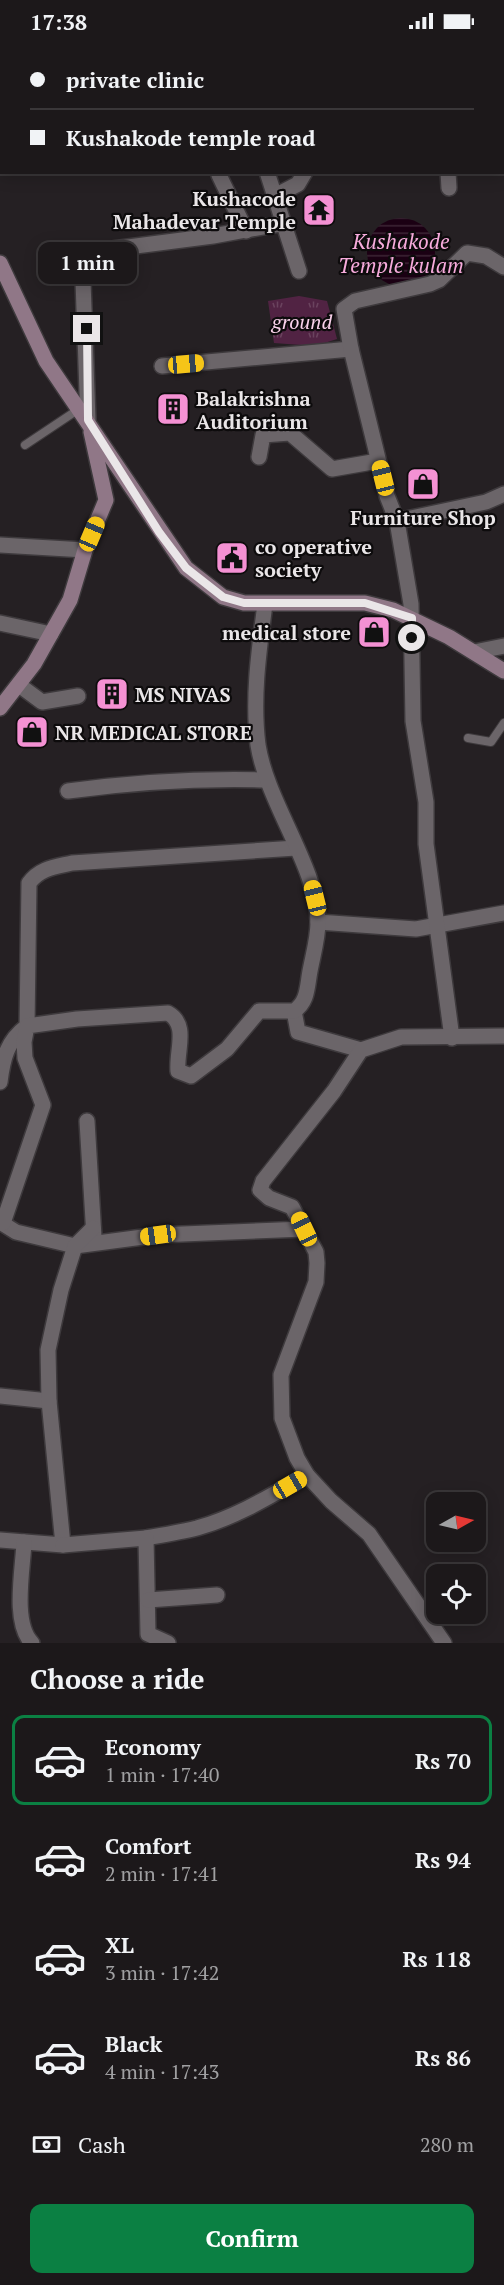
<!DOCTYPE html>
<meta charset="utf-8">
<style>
body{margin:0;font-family:"PT Serif",serif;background:#292527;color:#f1f3f6;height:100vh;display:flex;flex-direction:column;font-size:22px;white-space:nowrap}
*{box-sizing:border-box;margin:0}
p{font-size:20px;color:#a0a0a2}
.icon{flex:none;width:33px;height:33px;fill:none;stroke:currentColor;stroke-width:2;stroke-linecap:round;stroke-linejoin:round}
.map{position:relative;height:1601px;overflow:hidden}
.sheet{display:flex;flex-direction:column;background:#1c181a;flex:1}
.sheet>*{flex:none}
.guide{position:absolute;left:0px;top:0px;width:504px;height:132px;box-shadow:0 3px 15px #0003,0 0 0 2px #3a3739;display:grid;align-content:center;height:132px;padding:0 30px;background:#1c181a}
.needle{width:39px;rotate:82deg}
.tools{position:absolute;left:426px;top:1450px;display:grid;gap:12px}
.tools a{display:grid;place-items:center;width:60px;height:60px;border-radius:12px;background:#1c181a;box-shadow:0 3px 15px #0003,0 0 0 2px #3a3739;font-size:30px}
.end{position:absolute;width:27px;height:27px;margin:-14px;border:8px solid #eae6e8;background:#111;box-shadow:0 0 0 3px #111}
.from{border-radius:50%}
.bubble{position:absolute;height:42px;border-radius:12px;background:#1c181a;box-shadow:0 3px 15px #0003,0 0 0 2px #3a3739;font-size:20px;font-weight:700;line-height:42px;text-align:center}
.car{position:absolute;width:18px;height:36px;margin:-18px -9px;border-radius:8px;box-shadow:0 0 4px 2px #0007;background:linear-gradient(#f5c518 24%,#345 0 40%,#f5c518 0 76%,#345 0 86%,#f5c518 0)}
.guide b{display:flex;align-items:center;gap:21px;height:57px;font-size:22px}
.guide b+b{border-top:2px solid #3a3739}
.guide i{width:15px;height:15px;background:#f1f3f6}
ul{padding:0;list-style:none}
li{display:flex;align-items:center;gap:18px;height:90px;margin:0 12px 9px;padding:0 18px;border:3px solid transparent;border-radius:12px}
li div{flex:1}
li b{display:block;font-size:22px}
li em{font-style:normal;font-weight:700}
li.active{border-color:#0b8043}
li>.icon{width:54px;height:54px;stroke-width:1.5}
h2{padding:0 30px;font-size:27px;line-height:72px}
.pay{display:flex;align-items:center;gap:15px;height:66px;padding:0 30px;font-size:22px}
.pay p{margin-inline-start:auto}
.action{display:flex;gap:12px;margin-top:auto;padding:12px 30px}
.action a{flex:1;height:69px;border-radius:12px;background:#0b8043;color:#fff;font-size:24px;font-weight:700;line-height:69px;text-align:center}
.status{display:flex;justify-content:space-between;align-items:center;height:42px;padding:0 30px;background:#1c181a;direction:ltr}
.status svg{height:16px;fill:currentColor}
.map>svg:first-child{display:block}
.grass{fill:url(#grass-tufts)}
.water{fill:url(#water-rules)}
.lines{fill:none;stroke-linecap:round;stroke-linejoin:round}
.lane-casing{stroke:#3e3a3d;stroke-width:10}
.street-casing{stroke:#3e3a3d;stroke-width:18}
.secondary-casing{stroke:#3e3a3d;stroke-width:18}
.path{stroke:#797477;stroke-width:2;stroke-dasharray:4.5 4.5;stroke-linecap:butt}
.lane{stroke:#6b6569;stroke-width:8}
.street{stroke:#6b6569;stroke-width:15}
.secondary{stroke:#907787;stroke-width:15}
.route{stroke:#eae6e8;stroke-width:8}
.labels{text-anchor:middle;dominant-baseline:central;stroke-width:4.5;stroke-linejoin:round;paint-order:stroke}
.poi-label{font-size:20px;font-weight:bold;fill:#eae6e8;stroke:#0d0b0c;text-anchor:start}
.park-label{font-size:20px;font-style:italic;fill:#fad2eb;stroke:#0d0b0c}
.water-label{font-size:21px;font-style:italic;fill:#f7abdc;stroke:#0d0b0c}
</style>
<div class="status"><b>17:38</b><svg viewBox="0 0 49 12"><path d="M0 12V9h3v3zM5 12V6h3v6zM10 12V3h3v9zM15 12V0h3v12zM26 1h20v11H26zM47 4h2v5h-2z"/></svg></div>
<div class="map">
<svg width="504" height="1601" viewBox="0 0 504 1601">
<defs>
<pattern id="grass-tufts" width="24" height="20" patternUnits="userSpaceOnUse" patternTransform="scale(1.5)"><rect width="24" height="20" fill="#512343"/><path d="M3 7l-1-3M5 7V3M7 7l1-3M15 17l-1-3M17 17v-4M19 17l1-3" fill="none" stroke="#6a435e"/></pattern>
<pattern id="water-rules" width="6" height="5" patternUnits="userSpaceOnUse" patternTransform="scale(1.5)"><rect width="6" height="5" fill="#1b0013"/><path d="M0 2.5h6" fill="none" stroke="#3c2535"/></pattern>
</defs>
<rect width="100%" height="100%" fill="#252023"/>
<path class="grass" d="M 299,254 L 327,259 L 337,297 L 315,304 L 274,301 L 268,259 Z"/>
<circle class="water" cx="401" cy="210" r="34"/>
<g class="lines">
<g class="lane-casing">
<g id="lane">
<path d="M 25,403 L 79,367"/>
<path d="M 468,696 L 491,700 L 504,681"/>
</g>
</g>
<g class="street-casing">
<g id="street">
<path d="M 273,0 L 274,2"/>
<path d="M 0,119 L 2,118"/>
<path d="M 267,130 L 299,229"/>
<path d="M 448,130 L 449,146"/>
<path d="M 219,133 L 246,189"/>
<path d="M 275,154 L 298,142 L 305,130"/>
<path d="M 162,324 L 351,307"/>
<path d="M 88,378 L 82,211 L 213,194 L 285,181"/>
<path d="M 259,415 L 263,393 L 290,391 L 332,427 L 378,419"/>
<path d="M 397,479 L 486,460 L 504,452"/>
<path d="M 0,503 L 85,508"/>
<path d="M 0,581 L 51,592"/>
<path d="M 474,610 L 504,604"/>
<path d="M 19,643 L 42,660 L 78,654"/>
<path d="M 68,749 C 135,740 200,736 267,738"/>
<path d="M 318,880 L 416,887 L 504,871"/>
<path d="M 294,969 L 298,990 L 361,1008"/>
<path d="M 452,996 L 426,802 L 426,760 L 413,679 L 411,562 L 397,479 L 387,454 L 375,404 L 351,307 L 344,267 L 355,259 L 430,242 L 439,238 L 467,211 L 486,214 L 504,225"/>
<path d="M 0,1040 C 3,1016 7,999 27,984 L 29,841 C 40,826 55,825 72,821 L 296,806"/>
<path d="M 87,1079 L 94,1195"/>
<path d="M 0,1180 L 16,1190 L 75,1204 L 158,1193 L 304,1187"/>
<path d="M 3,1181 L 43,1063 L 25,1016 L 24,1000 L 27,984 L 77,977 L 168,971 C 189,983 176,1008 178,1029 L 191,1034 L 227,1007 L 259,969 L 294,969 C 308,960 307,945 310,929 C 313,913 318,896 318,880 C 318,826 267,761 258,703 C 252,656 259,608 265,562"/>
<path d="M 0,1354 L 49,1359"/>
<path d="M 146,1496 C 163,1493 181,1490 197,1486 C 237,1475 272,1453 307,1433"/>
<path d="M 0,1498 L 63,1503 L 49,1359 L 48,1308 L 61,1248 L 75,1204 L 93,1186"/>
<path d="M 24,1500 C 23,1527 12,1581 32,1601"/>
<path d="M 63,1503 L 146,1496 L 148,1592 L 168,1601"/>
<path d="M 148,1558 L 217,1553"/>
<path d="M 444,1601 L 369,1492 L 331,1459 L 307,1433 L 297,1416 L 282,1376 L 281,1333 L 316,1240 L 317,1221 L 316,1210 L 292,1165 L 269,1156 L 260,1148 L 263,1139 L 334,1049 L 361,1008 L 401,995 L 504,994"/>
</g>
</g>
<g class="secondary-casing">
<g id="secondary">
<path d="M 0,221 L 46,319 L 186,526 L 223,555 L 244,561 L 365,561 L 393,568 L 449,595 L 504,629"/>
<path d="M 0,666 L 34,622 L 70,558 L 85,508 L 106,458 L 91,390"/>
</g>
</g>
<g class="path">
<path d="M 297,0 L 299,2"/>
<path d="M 309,2 L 309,0"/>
</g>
<use href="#lane" class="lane"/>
<use href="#street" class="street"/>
<use href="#secondary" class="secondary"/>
</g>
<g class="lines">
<path class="route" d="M 87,287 L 88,378 L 159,490 L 186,526 L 223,555 L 244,561 L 365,561 L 412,576 L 412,596"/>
</g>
<defs>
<g id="temple-square" transform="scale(1.725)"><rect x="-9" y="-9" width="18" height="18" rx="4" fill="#f491d3" stroke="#0d0b0c"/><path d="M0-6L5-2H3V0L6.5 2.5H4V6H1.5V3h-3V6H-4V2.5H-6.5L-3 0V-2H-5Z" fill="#111"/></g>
<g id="building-square" transform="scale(1.725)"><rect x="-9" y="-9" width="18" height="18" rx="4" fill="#f491d3" stroke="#0d0b0c"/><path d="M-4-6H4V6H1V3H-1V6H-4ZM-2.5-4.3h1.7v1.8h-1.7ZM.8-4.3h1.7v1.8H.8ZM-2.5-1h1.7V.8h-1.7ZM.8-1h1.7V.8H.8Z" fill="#111"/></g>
<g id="shop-square" transform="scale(1.725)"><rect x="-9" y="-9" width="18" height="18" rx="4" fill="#f491d3" stroke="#0d0b0c"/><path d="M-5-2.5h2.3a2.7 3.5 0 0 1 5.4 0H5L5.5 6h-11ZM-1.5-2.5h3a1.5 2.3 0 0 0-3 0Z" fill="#111"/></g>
<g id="civic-square" transform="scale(1.725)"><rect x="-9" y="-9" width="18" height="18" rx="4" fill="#f491d3" stroke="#0d0b0c"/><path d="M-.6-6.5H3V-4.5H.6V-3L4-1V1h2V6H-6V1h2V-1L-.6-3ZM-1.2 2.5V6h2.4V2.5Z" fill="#111"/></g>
</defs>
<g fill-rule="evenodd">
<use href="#temple-square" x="319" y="168"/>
<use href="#building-square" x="173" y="367"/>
<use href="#shop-square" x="423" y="442"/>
<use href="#civic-square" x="232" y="516"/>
<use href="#shop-square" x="374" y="590"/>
<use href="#building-square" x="112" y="652"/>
<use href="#shop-square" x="32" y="690"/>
</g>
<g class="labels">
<g class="poi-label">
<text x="296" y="156" text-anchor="end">Kushacode<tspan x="296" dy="23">Mahadevar Temple</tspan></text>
<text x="196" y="356">Balakrishna<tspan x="196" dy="23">Auditorium</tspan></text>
<text x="423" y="475" text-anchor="middle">Furniture Shop</text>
<text x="255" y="504">co operative<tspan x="255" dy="23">society</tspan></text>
<text x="351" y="590" text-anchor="end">medical store</text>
<text x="135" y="652">MS NIVAS</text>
<text x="55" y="690">NR MEDICAL STORE</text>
</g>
<g class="park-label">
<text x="302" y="279">ground</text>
</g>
<g class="water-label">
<text x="401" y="199">Kushakode<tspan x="401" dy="24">Temple kulam</tspan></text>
</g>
</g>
</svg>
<div class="tools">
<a><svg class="needle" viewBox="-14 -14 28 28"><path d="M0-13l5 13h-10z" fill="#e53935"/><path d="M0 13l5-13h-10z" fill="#a0a0a2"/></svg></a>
<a><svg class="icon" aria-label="locate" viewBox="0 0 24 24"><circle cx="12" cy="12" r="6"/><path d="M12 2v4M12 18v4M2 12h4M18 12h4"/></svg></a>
</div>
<i class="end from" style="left:412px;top:596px"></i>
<i class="end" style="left:87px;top:287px"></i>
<div class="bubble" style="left:38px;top:200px;width:99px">1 min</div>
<i class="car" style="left:186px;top:322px;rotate:85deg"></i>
<i class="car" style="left:383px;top:436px;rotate:346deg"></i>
<i class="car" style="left:92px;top:492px;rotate:23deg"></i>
<i class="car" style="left:315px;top:856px;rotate:346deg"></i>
<i class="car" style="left:304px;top:1187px;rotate:335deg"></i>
<i class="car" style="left:158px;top:1193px;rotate:262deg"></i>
<i class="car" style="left:290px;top:1443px;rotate:60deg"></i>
<div class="guide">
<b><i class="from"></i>private clinic</b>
<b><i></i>Kushakode temple road</b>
</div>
</div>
<section class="sheet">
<h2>Choose a ride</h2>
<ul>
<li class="active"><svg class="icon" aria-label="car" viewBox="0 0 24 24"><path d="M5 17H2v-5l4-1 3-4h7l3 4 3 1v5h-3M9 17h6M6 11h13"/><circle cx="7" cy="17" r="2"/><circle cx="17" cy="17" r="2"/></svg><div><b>Economy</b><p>1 min · 17:40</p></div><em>Rs 70</em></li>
<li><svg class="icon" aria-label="car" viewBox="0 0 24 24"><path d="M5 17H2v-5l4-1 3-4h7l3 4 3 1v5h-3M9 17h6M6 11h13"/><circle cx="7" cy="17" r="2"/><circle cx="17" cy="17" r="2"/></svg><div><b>Comfort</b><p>2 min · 17:41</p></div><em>Rs 94</em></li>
<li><svg class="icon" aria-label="car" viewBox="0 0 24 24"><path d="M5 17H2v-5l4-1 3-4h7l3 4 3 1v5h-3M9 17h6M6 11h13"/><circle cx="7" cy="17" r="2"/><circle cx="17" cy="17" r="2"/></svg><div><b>XL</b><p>3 min · 17:42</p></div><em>Rs 118</em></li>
<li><svg class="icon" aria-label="car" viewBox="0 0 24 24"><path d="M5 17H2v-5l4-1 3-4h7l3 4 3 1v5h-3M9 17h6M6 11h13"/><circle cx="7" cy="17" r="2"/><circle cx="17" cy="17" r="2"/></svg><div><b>Black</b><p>4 min · 17:43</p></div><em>Rs 86</em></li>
</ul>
<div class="pay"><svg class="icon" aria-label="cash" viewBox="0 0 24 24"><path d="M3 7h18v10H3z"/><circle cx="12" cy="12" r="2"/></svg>Cash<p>280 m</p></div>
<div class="action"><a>Confirm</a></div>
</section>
